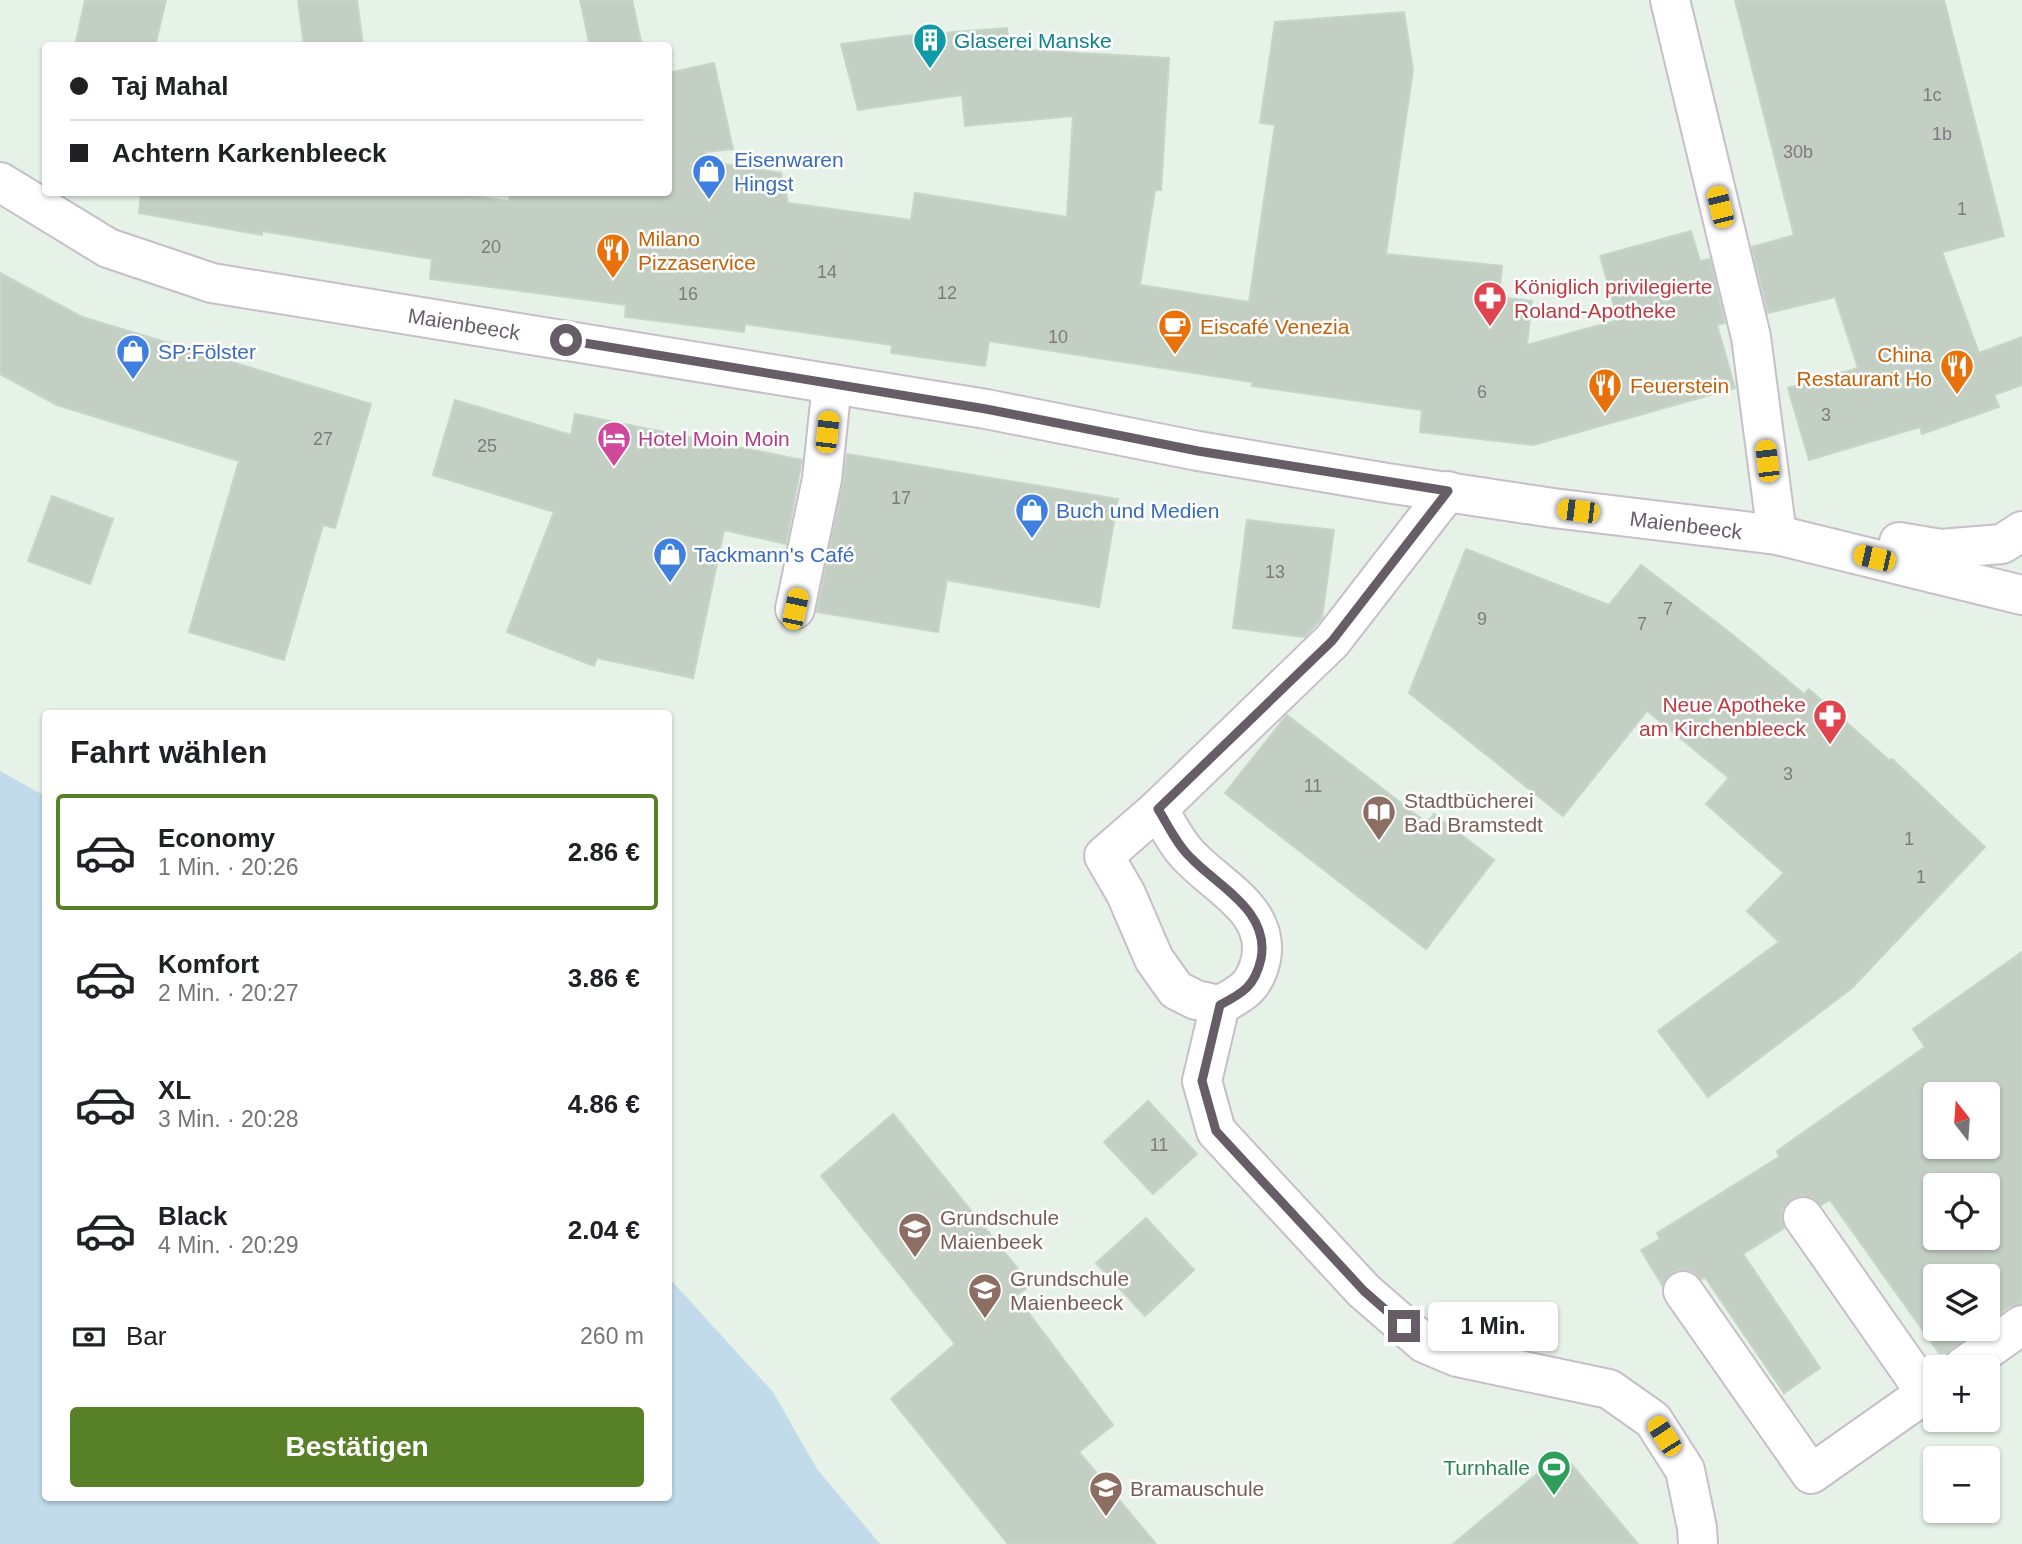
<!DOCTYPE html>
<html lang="de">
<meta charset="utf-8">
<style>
body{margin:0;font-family:Arial,sans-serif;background:#f2f2f2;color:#202124;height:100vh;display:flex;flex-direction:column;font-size:26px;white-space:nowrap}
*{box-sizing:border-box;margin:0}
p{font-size:23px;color:#757577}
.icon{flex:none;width:38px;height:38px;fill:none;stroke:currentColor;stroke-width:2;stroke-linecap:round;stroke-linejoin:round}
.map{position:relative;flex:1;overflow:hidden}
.drawer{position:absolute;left:42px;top:710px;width:630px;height:791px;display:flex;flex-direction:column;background:#fff;border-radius:7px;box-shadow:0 2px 5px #0004}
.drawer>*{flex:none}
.guide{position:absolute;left:42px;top:42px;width:630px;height:154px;border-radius:7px;box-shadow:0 2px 5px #0004;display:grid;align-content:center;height:154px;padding:0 28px;background:#fff}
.needle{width:46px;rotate:343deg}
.controls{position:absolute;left:1923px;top:1082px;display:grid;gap:14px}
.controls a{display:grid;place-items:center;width:77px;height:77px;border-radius:7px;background:#fff;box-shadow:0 2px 5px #0004;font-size:35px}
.end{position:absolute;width:32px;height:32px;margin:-16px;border:9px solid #665d67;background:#fff;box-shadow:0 0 0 4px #fff}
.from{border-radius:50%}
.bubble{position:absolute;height:49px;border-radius:7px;background:#fff;box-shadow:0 2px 5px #0004;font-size:23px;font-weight:800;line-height:49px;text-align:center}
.car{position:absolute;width:21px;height:42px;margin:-21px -10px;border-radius:9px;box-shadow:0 0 5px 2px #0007;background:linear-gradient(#f5c518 24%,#345 0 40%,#f5c518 0 76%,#345 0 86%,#f5c518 0)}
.guide b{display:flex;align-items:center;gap:24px;height:66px;font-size:26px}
.guide b+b{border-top:2px solid #e0e0e0}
.guide i{width:18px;height:18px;background:#202124}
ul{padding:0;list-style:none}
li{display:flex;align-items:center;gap:21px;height:116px;margin:0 14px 10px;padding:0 14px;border:4px solid transparent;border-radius:7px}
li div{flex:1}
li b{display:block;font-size:26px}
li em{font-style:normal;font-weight:800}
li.current{border-color:#588026}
li>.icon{width:63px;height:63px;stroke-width:1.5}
h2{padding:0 28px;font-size:32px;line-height:84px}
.pay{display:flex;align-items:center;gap:18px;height:77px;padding:0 28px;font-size:26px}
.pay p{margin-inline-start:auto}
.cta{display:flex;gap:14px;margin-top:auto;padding:14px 28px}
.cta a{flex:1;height:80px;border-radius:7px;background:#588026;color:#fff;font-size:28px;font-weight:800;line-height:80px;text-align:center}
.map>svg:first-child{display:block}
.green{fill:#c1dbea}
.building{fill:#c4cfc4;stroke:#c4d6c5;stroke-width:2;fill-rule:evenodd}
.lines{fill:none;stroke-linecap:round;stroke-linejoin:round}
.minor-casing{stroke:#c7bfc7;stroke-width:42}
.minor{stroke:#fff;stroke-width:38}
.route{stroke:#665d67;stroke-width:9}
.labels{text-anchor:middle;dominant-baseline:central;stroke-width:5;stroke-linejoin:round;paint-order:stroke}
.number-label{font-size:18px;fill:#7e7a7e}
.culture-label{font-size:21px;fill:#0d838f;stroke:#fff;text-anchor:start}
.shop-label{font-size:21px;fill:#366cbe;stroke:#fff;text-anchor:start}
.food-label{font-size:21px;fill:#c56008;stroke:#fff;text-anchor:start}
.health-label{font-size:21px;fill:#be3a42;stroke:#fff;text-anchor:start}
.street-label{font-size:21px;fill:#665d67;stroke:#fff}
.hotel-label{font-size:21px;fill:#b23c85;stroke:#fff;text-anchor:start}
.education-label{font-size:21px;fill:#785e54;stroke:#fff;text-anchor:start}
.leisure-label{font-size:21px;fill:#27864d;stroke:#fff;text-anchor:end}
</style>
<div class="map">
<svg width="2022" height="1544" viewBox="0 0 2022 1544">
<rect width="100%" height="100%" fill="#e6f1e7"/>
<path class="green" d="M 0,771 L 45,796 L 46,1498 L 668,1498 L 669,1278 L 773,1392 L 817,1469 L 880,1544 L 0,1544 Z"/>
<g class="building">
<path d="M 85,0 L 166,0 L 155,46 L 75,46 Z"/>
<path d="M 298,0 L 357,0 L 363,46 L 304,46 Z"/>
<path d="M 580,0 L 632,0 L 642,46 L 590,46 Z"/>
<path d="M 1735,0 L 1944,0 L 2004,236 L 1942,252 L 1979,353 L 2022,337 L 2022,385 L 1994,395 L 1999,407 L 1922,434 L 1920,427 L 1809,460 L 1788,388 L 1858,368 L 1835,297 L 1768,313 L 1752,247 L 1794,235 Z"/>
<path d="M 1404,12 L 1413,70 L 1386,254 L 1502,266 L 1499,297 L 1532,301 L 1527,345 L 1618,320 L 1600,256 L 1691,231 L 1700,261 L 1710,259 L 1725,323 L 1717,325 L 1735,388 L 1533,445 L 1420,432 L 1422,410 L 1252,386 L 1252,382 L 989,341 L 985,366 L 891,353 L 892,345 L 745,324 L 744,332 L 625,317 L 626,305 L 430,279 L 432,259 L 262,231 L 262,235 L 139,213 L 141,192 L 442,192 L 509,201 L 510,192 L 668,192 L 668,73 L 714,63 L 733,149 L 705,152 L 705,161 L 781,173 L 788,203 L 911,220 L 915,193 L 1067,217 L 1073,116 L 965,126 L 962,95 L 858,110 L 841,44 L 903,36 L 1007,28 L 1009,49 L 1169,58 L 1161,190 L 1155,190 L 1140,285 L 1249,302 L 1275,125 L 1260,123 L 1275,22 Z"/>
<path d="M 0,273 L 82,317 L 371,404 L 335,528 L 323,525 L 284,660 L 189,632 L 239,461 L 57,405 L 0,374 Z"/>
<path d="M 455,400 L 571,435 L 575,414 L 802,460 L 786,544 L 724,530 L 693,678 L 597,658 L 594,666 L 507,632 L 554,512 L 433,475 Z"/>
<path d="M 847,454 L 1118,499 L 1099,607 L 947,580 L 938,632 L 817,612 L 843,483 Z"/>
<path d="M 52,496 L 113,519 L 90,584 L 28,561 Z"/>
<path d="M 1247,520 L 1334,530 L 1322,618 L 1305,637 L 1233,628 Z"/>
<path d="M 1466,549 L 1609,605 L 1641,565 L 1733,635 L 1804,694 L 1809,689 L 1890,761 L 1892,759 L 1985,847 L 1852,988 L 1708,1097 L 1658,1031 L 1779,942 L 1747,911 L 1784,873 L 1706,804 L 1729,778 L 1647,711 L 1563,816 L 1409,693 Z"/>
<path d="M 1287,715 L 1427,823 L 1434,814 L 1494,860 L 1426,949 L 1225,793 Z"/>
<path d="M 2022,952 L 2022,1303 L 2009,1307 L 1988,1322 L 1988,1276 L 1936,1276 L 1936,1328 L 1980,1328 L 1947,1353 L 1939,1353 L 1830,1200 L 1821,1205 L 1812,1197 L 1802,1195 L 1791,1199 L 1783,1208 L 1781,1218 L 1784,1228 L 1743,1254 L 1820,1368 L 1784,1393 L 1705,1277 L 1701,1279 L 1692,1271 L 1680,1269 L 1670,1274 L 1662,1285 L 1641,1250 L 1660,1239 L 1657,1233 L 1779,1157 L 1777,1151 L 1925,1047 L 1913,1029 ZM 1936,1094 L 1988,1094 L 1988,1146 L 1936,1146 ZM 1936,1185 L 1988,1185 L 1988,1237 L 1936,1237 Z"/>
<path d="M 1148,1101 L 1197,1154 L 1153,1194 L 1104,1142 Z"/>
<path d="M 893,1114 L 1031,1285 L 1016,1296 L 1113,1425 L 1079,1452 L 1156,1544 L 1008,1544 L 891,1399 L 955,1344 L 821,1176 Z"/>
<path d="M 1146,1218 L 1194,1270 L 1145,1316 L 1096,1263 Z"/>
<path d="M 1562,1453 L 1638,1544 L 1453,1544 Z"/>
</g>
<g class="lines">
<g class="minor-casing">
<g id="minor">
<path d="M 1670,0 L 1751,337 L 1777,535"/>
<path d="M 0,182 L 108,248 L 212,283 L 986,409 L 1198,451 L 1387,483 L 1553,508 L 1777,535 L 2022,595"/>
<path d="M 1899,542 L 1941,549 L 2002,544 L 2022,531"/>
<path d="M 795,609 L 822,479 L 832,384"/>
<path d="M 1158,809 C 1168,825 1177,845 1191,858 C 1220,888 1270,911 1261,959 C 1255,986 1243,993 1220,1005 L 1202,1081 L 1216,1131 L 1364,1291 L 1424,1343 L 1457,1357 L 1609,1389 L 1653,1420 L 1685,1470 L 1697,1528 L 1698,1544"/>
<path d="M 1220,1005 L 1196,1000 L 1176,990 L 1154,959 L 1126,894 L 1104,856 L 1158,809 L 1332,641 L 1448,491"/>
<path d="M 1803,1217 L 1926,1393"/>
<path d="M 1683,1291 L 1811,1474 L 1936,1386"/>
<path d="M 1963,1367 L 2022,1325"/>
</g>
</g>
<use href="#minor" class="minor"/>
</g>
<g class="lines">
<path class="route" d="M 566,340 L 986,409 L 1198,451 L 1448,491 L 1332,641 L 1158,809 C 1168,825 1177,845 1191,858 C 1220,888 1270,911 1261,959 C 1255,986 1243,993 1220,1005 L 1202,1081 L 1216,1131 L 1364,1291 L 1404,1326"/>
</g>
<defs>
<g id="building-pin" transform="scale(1.75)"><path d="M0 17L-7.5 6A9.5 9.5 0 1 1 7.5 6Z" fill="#0f9aa8" stroke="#fff"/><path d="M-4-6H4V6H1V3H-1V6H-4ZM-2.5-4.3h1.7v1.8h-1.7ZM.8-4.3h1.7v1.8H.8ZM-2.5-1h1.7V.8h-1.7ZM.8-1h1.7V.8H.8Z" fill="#fff"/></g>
<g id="shop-pin" transform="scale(1.75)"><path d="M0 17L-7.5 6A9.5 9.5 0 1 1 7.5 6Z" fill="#3f7fe0" stroke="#fff"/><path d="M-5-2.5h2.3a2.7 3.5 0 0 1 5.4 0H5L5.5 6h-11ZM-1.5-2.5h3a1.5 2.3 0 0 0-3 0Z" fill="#fff"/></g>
<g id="restaurant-pin" transform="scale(1.75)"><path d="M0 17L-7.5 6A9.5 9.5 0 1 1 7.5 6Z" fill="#e8710a" stroke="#fff"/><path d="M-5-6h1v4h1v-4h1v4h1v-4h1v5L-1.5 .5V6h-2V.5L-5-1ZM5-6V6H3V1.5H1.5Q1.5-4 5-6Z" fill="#fff"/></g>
<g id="pharmacy-pin" transform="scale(1.75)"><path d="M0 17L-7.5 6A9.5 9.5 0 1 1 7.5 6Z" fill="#e0444e" stroke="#fff"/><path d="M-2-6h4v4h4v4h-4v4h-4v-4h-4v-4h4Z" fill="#fff"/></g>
<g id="cafe-pin" transform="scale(1.75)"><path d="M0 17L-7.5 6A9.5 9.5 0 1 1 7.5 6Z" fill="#e8710a" stroke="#fff"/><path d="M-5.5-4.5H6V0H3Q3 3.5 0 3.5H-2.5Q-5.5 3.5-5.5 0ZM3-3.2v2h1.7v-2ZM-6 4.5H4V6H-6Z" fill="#fff"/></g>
<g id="hotel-pin" transform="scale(1.75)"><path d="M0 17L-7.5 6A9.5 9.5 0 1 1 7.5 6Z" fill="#d1479c" stroke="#fff"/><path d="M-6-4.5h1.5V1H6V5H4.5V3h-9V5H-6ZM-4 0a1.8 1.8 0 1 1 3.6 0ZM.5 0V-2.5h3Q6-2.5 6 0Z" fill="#fff"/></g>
<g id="library-pin" transform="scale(1.75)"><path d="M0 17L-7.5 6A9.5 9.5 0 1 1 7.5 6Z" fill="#8d6e63" stroke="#fff"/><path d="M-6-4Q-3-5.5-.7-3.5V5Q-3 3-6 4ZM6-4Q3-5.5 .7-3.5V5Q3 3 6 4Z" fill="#fff"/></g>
<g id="school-pin" transform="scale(1.75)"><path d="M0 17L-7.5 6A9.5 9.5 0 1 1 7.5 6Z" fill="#8d6e63" stroke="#fff"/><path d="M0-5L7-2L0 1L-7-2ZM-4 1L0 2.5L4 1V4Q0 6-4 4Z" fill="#fff"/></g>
<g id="stadium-pin" transform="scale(1.75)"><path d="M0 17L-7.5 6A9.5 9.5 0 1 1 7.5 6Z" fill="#2e9e5b" stroke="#fff"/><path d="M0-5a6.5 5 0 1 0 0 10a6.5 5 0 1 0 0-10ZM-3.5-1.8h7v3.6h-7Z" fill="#fff"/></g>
</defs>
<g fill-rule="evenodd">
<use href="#building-pin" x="930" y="40"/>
<use href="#shop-pin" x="709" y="171"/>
<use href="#restaurant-pin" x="613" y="250"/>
<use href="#pharmacy-pin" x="1490" y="298"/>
<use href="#cafe-pin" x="1175" y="326"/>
<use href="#shop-pin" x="133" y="351"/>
<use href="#restaurant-pin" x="1957" y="366"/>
<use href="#restaurant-pin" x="1605" y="385"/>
<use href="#hotel-pin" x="614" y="438"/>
<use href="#shop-pin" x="1032" y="510"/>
<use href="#shop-pin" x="670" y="554"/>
<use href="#pharmacy-pin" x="1830" y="716"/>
<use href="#library-pin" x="1379" y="812"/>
<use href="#school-pin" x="915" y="1229"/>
<use href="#school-pin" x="985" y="1290"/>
<use href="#stadium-pin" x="1554" y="1467"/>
<use href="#school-pin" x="1106" y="1488"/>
</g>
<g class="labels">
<g class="number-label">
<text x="1932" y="95">1c</text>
<text x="1942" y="134">1b</text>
<text x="1798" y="152">30b</text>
<text x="1962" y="209">1</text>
<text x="491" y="247">20</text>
<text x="827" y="272">14</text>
<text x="947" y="293">12</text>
<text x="688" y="294">16</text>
<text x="1058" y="337">10</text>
<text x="1482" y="392">6</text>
<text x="1826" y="415">3</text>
<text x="323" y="439">27</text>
<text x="487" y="446">25</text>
<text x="901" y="498">17</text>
<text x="1275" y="572">13</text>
<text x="1668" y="609">7</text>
<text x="1482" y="619">9</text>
<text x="1642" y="624">7</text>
<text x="1788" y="774">3</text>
<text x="1313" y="786">11</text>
<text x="1909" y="839">1</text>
<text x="1921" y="877">1</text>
<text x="1159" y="1145">11</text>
</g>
<g class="culture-label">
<text x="954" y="40">Glaserei Manske</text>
</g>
<g class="shop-label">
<text x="734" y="159">Eisenwaren<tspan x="734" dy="24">Hingst</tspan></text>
<text x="158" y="351">SP:Fölster</text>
<text x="1056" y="510">Buch und Medien</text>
<text x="694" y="554">Tackmann's Café</text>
</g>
<g class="food-label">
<text x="638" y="238">Milano<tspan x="638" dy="24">Pizzaservice</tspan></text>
<text x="1200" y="326">Eiscafé Venezia</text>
<text x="1932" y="354" text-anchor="end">China<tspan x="1932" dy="24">Restaurant Ho</tspan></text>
<text x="1630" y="385">Feuerstein</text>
</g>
<g class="health-label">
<text x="1514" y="286">Königlich privilegierte<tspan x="1514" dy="24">Roland-Apotheke</tspan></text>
<text x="1806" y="704" text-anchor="end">Neue Apotheke<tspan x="1806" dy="24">am Kirchenbleeck</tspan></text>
</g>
<g class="street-label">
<text transform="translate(464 324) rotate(9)">Maienbeeck</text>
<text transform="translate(1686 525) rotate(7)">Maienbeeck</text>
</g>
<g class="hotel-label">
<text x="638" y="438">Hotel Moin Moin</text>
</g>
<g class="education-label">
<text x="1404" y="800">Stadtbücherei<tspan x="1404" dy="24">Bad Bramstedt</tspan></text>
<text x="940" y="1217">Grundschule<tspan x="940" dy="24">Maienbeek</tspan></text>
<text x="1010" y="1278">Grundschule<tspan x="1010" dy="24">Maienbeeck</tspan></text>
<text x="1130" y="1488">Bramauschule</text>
</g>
<g class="leisure-label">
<text x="1530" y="1467">Turnhalle</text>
</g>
</g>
</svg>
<div class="controls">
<a><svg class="needle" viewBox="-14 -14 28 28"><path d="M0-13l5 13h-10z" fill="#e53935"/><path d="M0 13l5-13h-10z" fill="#757577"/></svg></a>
<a><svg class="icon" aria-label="locate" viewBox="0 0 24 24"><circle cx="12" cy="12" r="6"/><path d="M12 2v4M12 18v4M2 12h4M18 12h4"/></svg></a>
<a><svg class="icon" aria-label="layers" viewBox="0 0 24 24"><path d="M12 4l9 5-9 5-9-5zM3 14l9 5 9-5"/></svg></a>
<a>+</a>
<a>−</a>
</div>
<i class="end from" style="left:566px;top:340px"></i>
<i class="end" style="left:1404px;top:1326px"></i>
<div class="bubble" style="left:1428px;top:1302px;width:130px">1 Min.</div>
<i class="car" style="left:1720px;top:207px;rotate:346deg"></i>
<i class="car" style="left:827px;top:432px;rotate:6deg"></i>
<i class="car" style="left:1767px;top:461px;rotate:353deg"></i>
<i class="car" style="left:1578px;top:511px;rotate:277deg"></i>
<i class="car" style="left:1874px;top:558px;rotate:283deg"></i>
<i class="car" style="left:795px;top:609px;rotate:12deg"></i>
<i class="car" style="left:1664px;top:1436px;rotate:327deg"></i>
<div class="guide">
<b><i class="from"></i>Taj Mahal</b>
<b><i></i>Achtern Karkenbleeck</b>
</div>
<section class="drawer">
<h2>Fahrt wählen</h2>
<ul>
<li class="current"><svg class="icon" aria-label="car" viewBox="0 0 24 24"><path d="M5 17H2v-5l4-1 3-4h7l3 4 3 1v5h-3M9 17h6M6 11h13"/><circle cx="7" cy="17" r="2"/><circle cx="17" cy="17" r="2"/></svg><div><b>Economy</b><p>1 Min. · 20:26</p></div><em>2.86 €</em></li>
<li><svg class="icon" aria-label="car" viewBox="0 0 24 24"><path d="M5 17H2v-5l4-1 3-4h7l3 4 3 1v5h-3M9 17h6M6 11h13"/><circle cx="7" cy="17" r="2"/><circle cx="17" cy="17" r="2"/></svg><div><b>Komfort</b><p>2 Min. · 20:27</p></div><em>3.86 €</em></li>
<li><svg class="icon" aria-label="car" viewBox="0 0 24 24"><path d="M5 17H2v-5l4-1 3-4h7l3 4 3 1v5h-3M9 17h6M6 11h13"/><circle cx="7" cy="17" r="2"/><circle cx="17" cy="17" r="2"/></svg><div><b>XL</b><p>3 Min. · 20:28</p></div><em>4.86 €</em></li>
<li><svg class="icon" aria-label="car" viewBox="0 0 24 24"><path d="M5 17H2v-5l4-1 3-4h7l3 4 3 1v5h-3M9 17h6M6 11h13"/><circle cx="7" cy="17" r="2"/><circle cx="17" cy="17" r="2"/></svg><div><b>Black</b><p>4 Min. · 20:29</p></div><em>2.04 €</em></li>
</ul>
<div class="pay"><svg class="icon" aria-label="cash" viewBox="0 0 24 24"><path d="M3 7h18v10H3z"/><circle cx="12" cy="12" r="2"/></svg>Bar<p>260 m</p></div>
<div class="cta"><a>Bestätigen</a></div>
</section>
</div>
